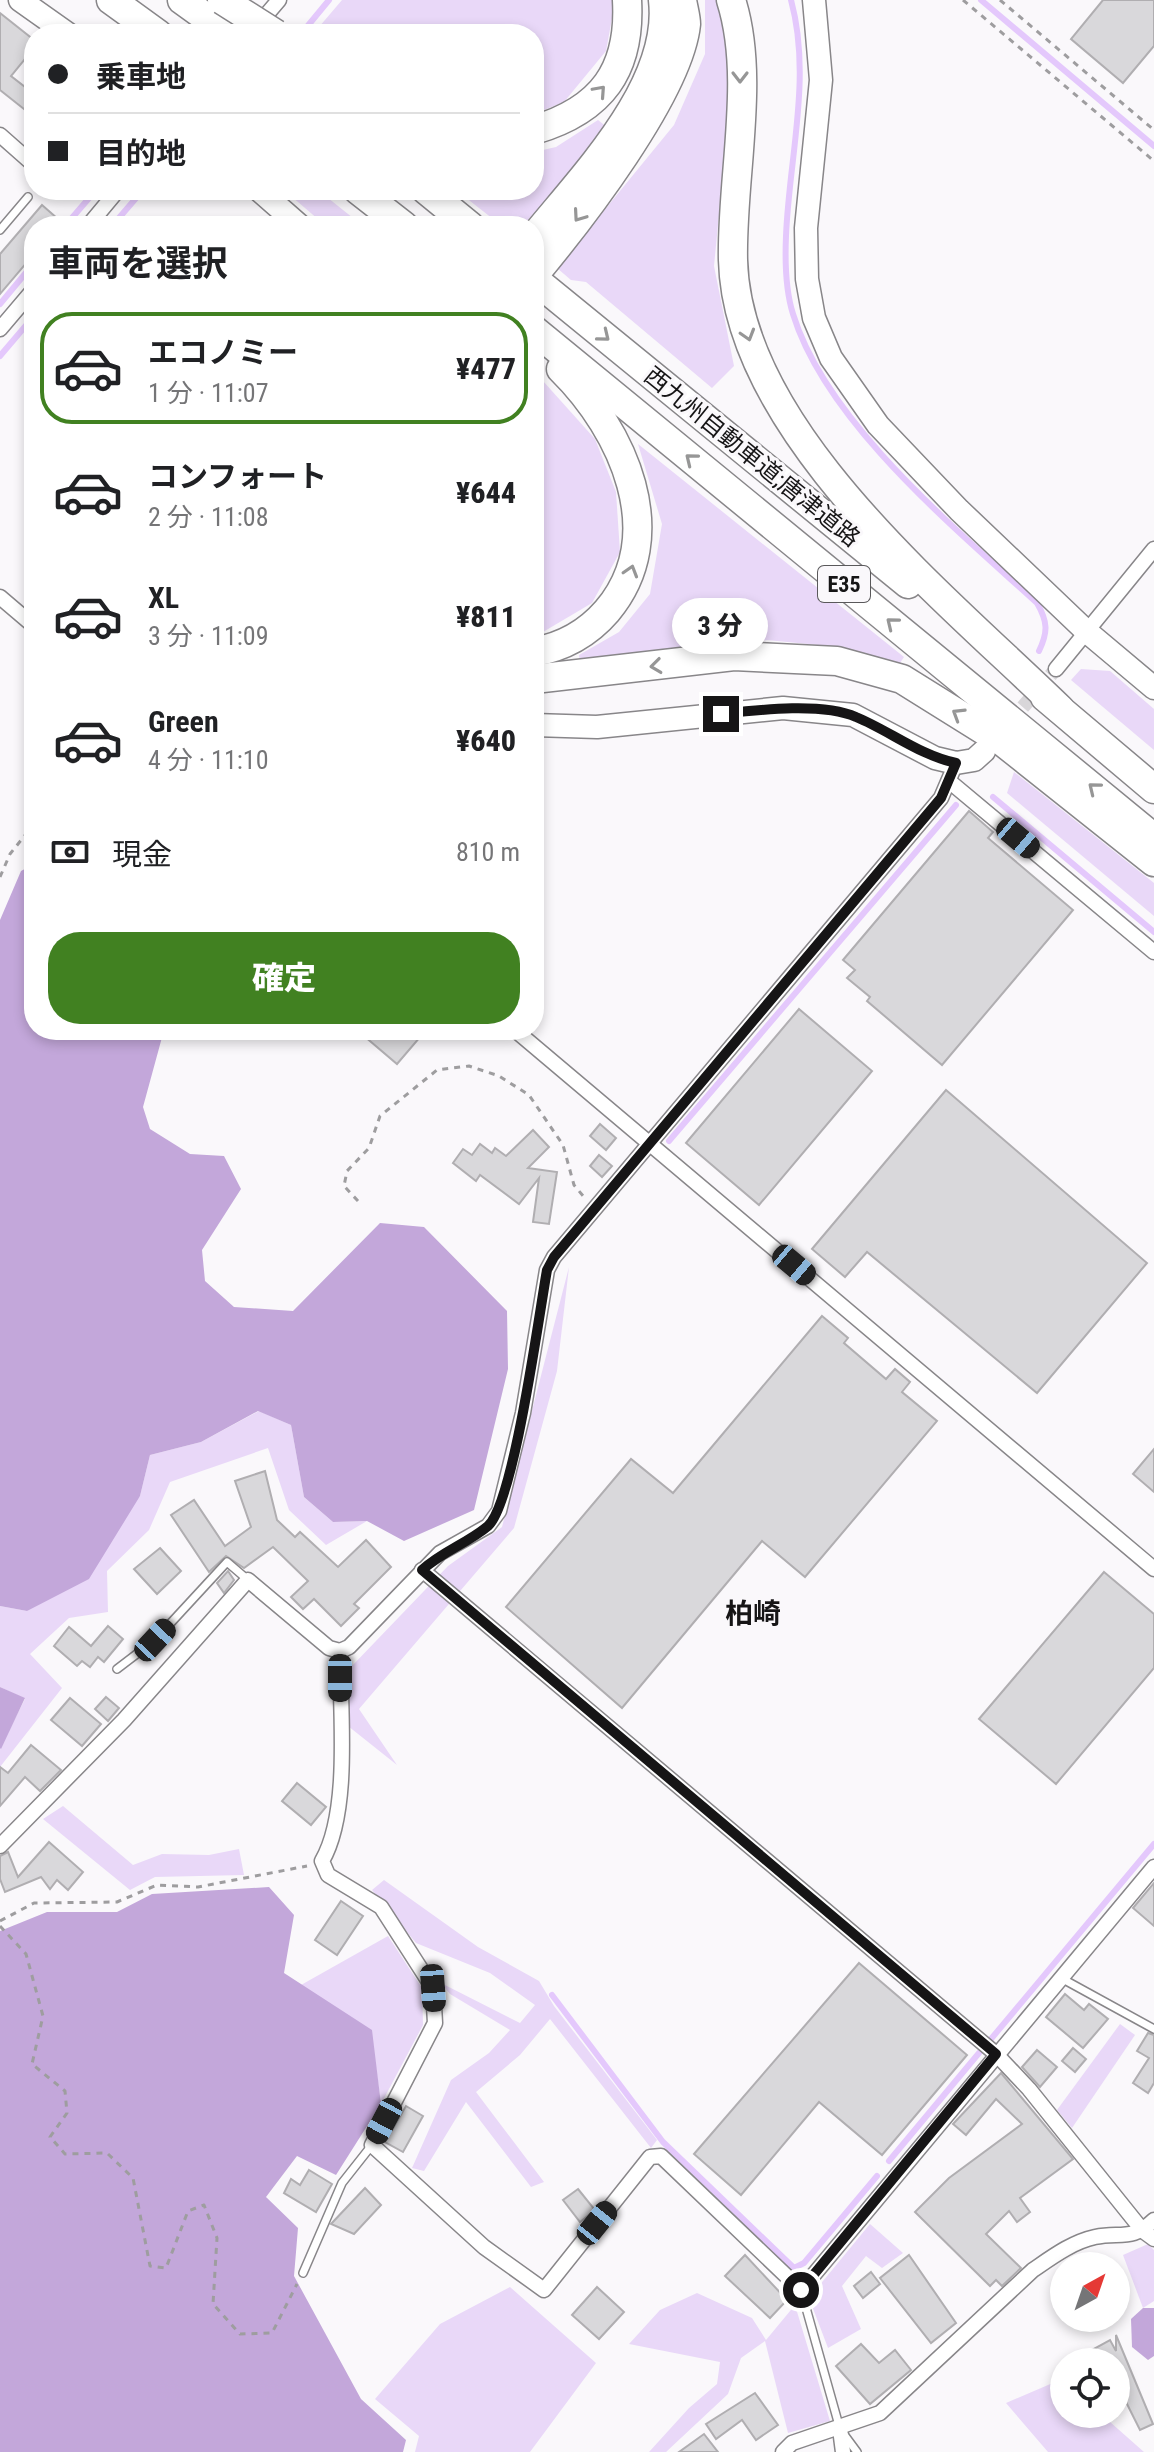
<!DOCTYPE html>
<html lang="ja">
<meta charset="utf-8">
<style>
body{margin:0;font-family:"Roboto Condensed","Noto Sans JP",sans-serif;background:#f6f6f6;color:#202124;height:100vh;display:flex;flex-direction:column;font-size:30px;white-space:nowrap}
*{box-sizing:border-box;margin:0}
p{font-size:26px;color:#757577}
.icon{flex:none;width:44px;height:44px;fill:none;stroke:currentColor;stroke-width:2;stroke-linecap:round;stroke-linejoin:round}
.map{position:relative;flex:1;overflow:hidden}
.details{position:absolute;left:24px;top:216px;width:520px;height:824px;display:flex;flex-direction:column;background:#fff;border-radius:32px;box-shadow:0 4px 12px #0003}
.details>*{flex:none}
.guide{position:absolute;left:24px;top:24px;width:520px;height:176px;border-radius:32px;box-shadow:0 4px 12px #0003;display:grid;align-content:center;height:176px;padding:0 24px;background:#fff}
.needle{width:52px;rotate:40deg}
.fabs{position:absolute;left:1050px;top:2252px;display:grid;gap:16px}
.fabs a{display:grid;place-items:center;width:80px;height:80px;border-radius:50%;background:#fff;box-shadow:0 4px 12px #0003;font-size:40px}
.end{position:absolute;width:36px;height:36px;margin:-18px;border:10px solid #161516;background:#fff;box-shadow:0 0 0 4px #fff}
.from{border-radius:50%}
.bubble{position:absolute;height:56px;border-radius:28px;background:#fff;box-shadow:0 4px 12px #0003;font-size:26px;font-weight:800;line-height:56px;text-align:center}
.car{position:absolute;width:24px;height:48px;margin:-24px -12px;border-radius:10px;box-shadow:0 0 6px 2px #0007;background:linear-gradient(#222 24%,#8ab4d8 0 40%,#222 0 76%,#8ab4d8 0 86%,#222 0)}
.guide b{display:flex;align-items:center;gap:28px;height:76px;font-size:30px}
.guide b+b{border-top:2px solid #e0e0e0}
.guide i{width:20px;height:20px;background:#202124}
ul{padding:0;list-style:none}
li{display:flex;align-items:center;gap:24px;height:112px;margin:0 16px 12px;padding:0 8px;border:4px solid transparent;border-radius:32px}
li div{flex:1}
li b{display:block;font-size:30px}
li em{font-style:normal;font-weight:800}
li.active{border-color:#418121}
li>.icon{width:72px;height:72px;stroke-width:1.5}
h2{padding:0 24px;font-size:36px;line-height:96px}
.pay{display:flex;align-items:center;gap:20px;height:88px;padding:0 24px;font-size:30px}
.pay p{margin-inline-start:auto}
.button{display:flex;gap:16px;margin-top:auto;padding:16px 24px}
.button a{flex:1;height:92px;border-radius:32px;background:#418121;color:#fff;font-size:32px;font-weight:800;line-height:92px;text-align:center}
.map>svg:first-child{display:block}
.green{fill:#e9d8f8}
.forest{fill:#c3a7da}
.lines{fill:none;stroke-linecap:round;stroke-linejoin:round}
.stream{stroke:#e4c8fc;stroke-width:6}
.building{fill:#d9d8db;stroke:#b0aeb1;stroke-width:2}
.street-tunnel{stroke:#d8d6d9;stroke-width:14;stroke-dasharray:14 7;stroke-linecap:butt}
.lane-casing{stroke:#888689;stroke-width:10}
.street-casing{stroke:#888689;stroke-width:17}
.secondary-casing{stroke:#888689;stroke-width:25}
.highway-casing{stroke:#888689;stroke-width:31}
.path{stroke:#9e9d9f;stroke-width:3;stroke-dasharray:6 6;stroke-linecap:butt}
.lane{stroke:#fff;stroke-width:7}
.street{stroke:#fff;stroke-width:14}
.secondary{stroke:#fff;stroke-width:22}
.highway{stroke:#fff;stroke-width:28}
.highway-bridge-casing{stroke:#888689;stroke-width:31;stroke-linecap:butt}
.highway-bridge{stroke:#fff;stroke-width:28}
.oneway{stroke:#969696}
.route{stroke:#161516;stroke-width:10}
.labels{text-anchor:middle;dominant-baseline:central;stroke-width:6;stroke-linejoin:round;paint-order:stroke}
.shield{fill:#faf8fb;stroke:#5a595b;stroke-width:2}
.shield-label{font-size:22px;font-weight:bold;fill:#161516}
.street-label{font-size:24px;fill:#161516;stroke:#faf8fb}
.quarter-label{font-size:28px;font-weight:bold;fill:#161516;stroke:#faf8fb}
</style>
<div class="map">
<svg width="1154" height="2452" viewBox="0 0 1154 2452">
<rect width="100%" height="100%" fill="#faf8fb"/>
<g class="green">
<path d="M 342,0 L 614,0 L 615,2 L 606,51 L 564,102 L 534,114 L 534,34 L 313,34 Z"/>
<path d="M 705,0 L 723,0 L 732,81 L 714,266 L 734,366 L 712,388 L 586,282 L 571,280 L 557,268 L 674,125 L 705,54 Z"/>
<path d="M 598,120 L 608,128 L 523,226 L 502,226 L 456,190 L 534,190 L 534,152 L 556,147 Z"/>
<path d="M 284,190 L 318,190 L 363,226 L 326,226 Z"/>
<path d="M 534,371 L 595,439 L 616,492 L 620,552 L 592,603 L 543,632 L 534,632 Z"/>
<path d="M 638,444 L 904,657 L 898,666 L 839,647 L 767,640 L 580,666 L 579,655 L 619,632 L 650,594 L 662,524 Z"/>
<path d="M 1081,669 L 1110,671 L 1154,709 L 1154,750 L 1071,680 Z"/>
<path d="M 1014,772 L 1154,883 L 1154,916 L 1007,793 Z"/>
<path d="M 569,1267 L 557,1371 L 514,1528 L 359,1709 L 397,1765 L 348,1726 L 351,1667 L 448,1566 L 502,1527 Z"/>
<path d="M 259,1411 L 291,1425 L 304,1497 L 333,1522 L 367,1521 L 326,1545 L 289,1510 L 268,1448 L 170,1482 L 149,1530 L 107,1571 L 108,1612 L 69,1618 L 30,1654 L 62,1688 L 0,1767 L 0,1748 L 25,1699 L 0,1687 L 0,1606 L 27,1611 L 140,1496 L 150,1455 L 201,1442 Z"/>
<path d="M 63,1806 L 133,1865 L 162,1854 L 209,1855 L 239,1849 L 244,1875 L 155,1877 L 130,1890 L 43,1819 Z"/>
<path d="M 384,1880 L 478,1947 L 539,1981 L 554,2006 L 657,2140 L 651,2148 L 550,2019 L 520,2055 L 476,2092 L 544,2182 L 531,2187 L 466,2102 L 424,2171 L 412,2168 L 451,2080 L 489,2053 L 510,2030 L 450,1994 L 441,1983 L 520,2023 L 535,2005 L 490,1973 L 416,1943 L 372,1890 Z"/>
<path d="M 388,1936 L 422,1988 L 423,2025 L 381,2104 L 371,2030 L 301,1985 Z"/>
<path d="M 1120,2024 L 1135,2035 L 1072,2128 L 1057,2110 Z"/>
<path d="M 870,2224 L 903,2253 L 882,2268 L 866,2256 L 842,2286 L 861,2329 L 828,2348 L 809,2298 Z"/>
<path d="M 1148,2244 L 1154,2250 L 1154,2301 L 1143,2308 L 1123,2255 Z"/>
<path d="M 510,2287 L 596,2363 L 530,2452 L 415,2452 L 419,2436 L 375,2399 L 440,2324 Z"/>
<path d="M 697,2293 L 752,2318 L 766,2340 L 795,2305 L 830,2421 L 788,2433 L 765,2341 L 741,2358 L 728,2394 L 666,2452 L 649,2452 L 689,2408 L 717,2384 L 720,2362 L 629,2344 L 660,2310 Z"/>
<path d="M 1062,2379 L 1064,2414 L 1101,2414 L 1144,2452 L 1048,2452 L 1006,2403 Z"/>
</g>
<g class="forest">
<path d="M 34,864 L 34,1030 L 164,1030 L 143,1107 L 150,1129 L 190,1154 L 224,1156 L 241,1189 L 202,1250 L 205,1281 L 234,1307 L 293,1311 L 380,1223 L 424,1227 L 507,1311 L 508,1369 L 474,1510 L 404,1541 L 367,1521 L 333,1522 L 304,1497 L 291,1425 L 258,1411 L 201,1442 L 150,1455 L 140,1496 L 89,1579 L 27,1611 L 0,1606 L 0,920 L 21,871 Z"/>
<path d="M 0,1687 L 25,1698 L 1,1749 L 0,1748 Z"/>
<path d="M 269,1887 L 294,1915 L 284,1973 L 372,2030 L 381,2104 L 336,2175 L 297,2156 L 266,2197 L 298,2228 L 294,2276 L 361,2399 L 406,2440 L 403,2452 L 0,2452 L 0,1931 L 47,1912 L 117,1912 L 152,1894 Z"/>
<path d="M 1143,2308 L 1154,2308 L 1154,2356 L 1148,2360 L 1132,2347 L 1131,2319 Z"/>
</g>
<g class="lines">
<g class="stream">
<path d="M 791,0 C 812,77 789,158 786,236 C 785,259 786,292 793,314 C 826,422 955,528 1037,603 C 1048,622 1048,632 1039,651"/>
<path d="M 981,0 L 1154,146"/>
<path d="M 301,34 L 329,0"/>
<path d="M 65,226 L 96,190"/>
<path d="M 112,226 L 143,190"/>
<path d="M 0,304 L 34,263"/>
<path d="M 0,356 L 34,316"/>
<path d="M 993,797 L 1154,932"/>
<path d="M 669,1141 L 956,805"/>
<path d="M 552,1995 L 663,2142 L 794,2268 L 804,2263 L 877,2176"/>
<path d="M 991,2039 L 1154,1844"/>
<path d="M 889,2161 L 979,2053"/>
</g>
</g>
<g class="building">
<path d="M 1103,0 L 1154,0 L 1154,46 L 1123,83 L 1071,39 Z"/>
<path d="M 0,13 L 34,40 L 34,48 L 11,76 L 34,94 L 34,117 L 0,90 Z"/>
<path d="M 42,205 L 66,226 L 34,226 L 34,254 L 0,294 L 0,254 Z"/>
<path d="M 969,811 L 993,832 L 988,838 L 1073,910 L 942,1065 L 867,1001 L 870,997 L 847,978 L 855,970 L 843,960 Z"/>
<path d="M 799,1009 L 872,1071 L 759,1205 L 686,1143 Z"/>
<path d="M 357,1030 L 413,1030 L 421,1036 L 397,1064 Z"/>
<path d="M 946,1090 L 1147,1263 L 1037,1393 L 867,1252 L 845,1277 L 812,1249 Z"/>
<path d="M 600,1124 L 616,1138 L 606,1150 L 590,1136 Z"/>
<path d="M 533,1130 L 549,1147 L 528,1168 L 557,1172 L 549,1224 L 533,1222 L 539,1178 L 519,1204 L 480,1175 L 476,1181 L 453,1163 L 463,1149 L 472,1155 L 480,1144 L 492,1153 L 495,1148 L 506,1156 Z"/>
<path d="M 599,1155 L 612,1166 L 602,1177 L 590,1166 Z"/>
<path d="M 822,1316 L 848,1338 L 844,1343 L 886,1379 L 895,1369 L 910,1382 L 902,1392 L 937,1421 L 805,1577 L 762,1541 L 622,1708 L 506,1607 L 631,1459 L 673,1493 Z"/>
<path d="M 1154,1449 L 1154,1492 L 1133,1474 Z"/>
<path d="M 265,1471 L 277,1520 L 295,1537 L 300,1532 L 338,1567 L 366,1540 L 391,1567 L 354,1604 L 359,1608 L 341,1626 L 314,1599 L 303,1609 L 291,1597 L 308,1581 L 273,1547 L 244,1568 L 226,1556 L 209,1572 L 171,1515 L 194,1500 L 225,1546 L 251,1527 L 235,1481 Z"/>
<path d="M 160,1548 L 181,1571 L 157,1594 L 134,1569 Z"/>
<path d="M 228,1571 L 234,1580 L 224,1593 L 217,1583 Z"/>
<path d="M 1104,1572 L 1154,1614 L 1154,1668 L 1056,1784 L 979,1719 Z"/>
<path d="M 108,1626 L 123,1639 L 104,1662 L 98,1657 L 90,1667 L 82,1661 L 77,1666 L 54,1646 L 69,1627 L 91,1646 Z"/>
<path d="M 106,1697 L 119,1708 L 108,1721 L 95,1709 Z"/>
<path d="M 70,1698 L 101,1724 L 82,1746 L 51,1720 Z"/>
<path d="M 31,1745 L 61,1770 L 40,1791 L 25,1777 L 0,1806 L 0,1767 L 8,1773 Z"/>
<path d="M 297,1783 L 326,1807 L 311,1825 L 282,1801 Z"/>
<path d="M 49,1842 L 83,1872 L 68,1890 L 57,1880 L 50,1889 L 41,1877 L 5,1892 L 0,1879 L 0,1856 L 8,1852 L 18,1877 Z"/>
<path d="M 1154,1883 L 1154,1926 L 1133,1908 Z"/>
<path d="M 341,1901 L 363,1916 L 337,1955 L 315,1940 Z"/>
<path d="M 859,1963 L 967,2055 L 882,2155 L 819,2102 L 741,2195 L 694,2154 Z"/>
<path d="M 1065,1994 L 1084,2010 L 1089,2004 L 1108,2019 L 1083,2048 L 1046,2017 Z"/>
<path d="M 1148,2033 L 1154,2035 L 1154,2083 L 1148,2093 L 1133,2083 L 1149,2058 L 1137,2051 Z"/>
<path d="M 1073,2048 L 1086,2059 L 1075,2072 L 1062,2061 Z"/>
<path d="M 1037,2050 L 1057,2067 L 1040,2087 L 1022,2067 Z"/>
<path d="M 1001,2073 L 1073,2159 L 1020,2198 L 1030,2212 L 1017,2222 L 1009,2211 L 986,2234 L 1021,2268 L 1002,2286 L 996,2280 L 990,2286 L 915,2212 L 949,2178 L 1022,2124 L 996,2099 L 966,2135 L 953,2124 Z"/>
<path d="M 406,2106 L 423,2116 L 403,2152 L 385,2142 Z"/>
<path d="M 309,2170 L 332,2184 L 316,2212 L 284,2193 L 291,2179 L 300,2185 Z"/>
<path d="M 365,2188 L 381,2205 L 354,2234 L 331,2224 Z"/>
<path d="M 578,2189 L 595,2210 L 580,2222 L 563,2200 Z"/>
<path d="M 745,2255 L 787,2300 L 770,2318 L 725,2276 Z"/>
<path d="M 909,2255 L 956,2323 L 931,2343 L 880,2278 Z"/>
<path d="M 871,2272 L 880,2284 L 863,2298 L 854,2286 Z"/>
<path d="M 597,2287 L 624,2312 L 599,2339 L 572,2315 Z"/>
<path d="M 1116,2335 L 1153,2424 L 1140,2430 L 1123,2396 L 1119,2397 L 1116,2389 L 1116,2362 L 1070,2362 L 1110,2340 L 1116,2351 Z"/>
<path d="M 861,2344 L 879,2363 L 895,2350 L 911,2370 L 870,2404 L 836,2366 Z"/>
<path d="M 755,2393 L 778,2425 L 756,2440 L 742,2420 L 716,2439 L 706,2424 Z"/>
<path d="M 704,2434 L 718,2452 L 679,2452 Z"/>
</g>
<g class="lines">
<path class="street-tunnel" d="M 1009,723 L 1056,669"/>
<g class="lane-casing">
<g id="lane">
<path d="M 0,230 L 28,197"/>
<path d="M 117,1669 L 155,1640 L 227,1562 L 248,1580"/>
<path d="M 1061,1978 L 1154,2029"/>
<path d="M 303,2273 L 342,2183 L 372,2145"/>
<path d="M 801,2290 L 840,2429 L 857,2452"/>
</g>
</g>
<g class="street-casing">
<g id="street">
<path d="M 256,27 L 279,0"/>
<path d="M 0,135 L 34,165"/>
<path d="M 88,226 L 118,190"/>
<path d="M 0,329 L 34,289"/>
<path d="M 0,597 L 34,626"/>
<path d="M 1056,669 L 1154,549"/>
<path d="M 949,781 L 1154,952"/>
<path d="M 515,1030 L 1154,1569"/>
<path d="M 422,1570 L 996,2054 L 1029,2089 L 1143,2231 L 1154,2239"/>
<path d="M 340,1651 C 340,1710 351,1811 322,1861 L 328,1875 L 381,1907 L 433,1988 L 435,2023 L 372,2145 L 484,2247 L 544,2290 L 650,2157 L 661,2156 L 801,2290 L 1154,1867"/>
<path d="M 0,1846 L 124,1720 L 248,1580 L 329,1648 L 340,1651 L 349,1647 L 440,1553 L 488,1526 L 499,1511 L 523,1413 L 547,1270 L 554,1257 L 941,798 L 956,763"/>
<path d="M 840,2429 L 843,2452"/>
<path d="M 783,2452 L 792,2443 L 880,2413 L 1033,2270 C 1052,2257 1072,2242 1095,2237 C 1121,2232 1132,2241 1154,2220"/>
</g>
</g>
<g class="secondary-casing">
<g id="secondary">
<path d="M 20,0 L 68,34"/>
<path d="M 814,0 L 821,80 L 806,228 L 807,279 L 814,318 L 831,358 L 878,425 L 959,510 L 1086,631 L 1154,688"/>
<path d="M 259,190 L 300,226"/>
<path d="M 534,725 L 597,727 L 783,708 L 853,715 L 935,758 L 956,763 L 974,760 L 984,751"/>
</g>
</g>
<g class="highway-casing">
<g id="highway">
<path d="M 111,0 L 158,34"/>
<path d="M 182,0 L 229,34"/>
<path d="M 731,0 C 756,78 731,178 733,260 C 737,431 945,597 1060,709"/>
<path d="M 534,130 C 602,110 631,70 627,0"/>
<path d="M 358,190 L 404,226"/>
<path d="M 426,190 L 470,226"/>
<path d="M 534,237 C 584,175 673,85 663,0"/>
<path d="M 534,275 C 579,221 679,93 686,24 C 686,17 683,7 682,0"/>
<path d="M 534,279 L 908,584"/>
<path d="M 534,330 L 1154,838"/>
<path d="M 534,652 C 563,647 588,633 607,611 C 671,535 623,430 561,369"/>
<path d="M 534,679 L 734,656 L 837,661 L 902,679 L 1003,742 L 1154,862"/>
<path d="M 1045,697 L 1154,789"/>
</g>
</g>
<g class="path">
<path d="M 963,0 L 1154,161"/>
<path d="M 1000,0 L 1154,130"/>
<path d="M 0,877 L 10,854 L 34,824"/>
<path d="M 358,1201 L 344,1186 L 347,1171 L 369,1148 L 380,1116 L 437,1070 L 469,1066 L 499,1076 L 529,1095 L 563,1145 L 574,1185 L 584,1197"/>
<path d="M 0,1921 L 34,1903 L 117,1902 L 157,1885 L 198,1887 L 307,1866"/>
<path d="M 0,1926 L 26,1954 L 43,2016 L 32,2064 L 65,2091 L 67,2113 L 50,2137 L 65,2154 L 107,2153 L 133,2178 L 150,2266 L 166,2268 L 188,2211 L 204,2205 L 217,2238 L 213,2304 L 240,2334 L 272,2333 L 297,2284"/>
</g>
<use href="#lane" class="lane"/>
<use href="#street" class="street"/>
<use href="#secondary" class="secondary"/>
<use href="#highway" class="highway"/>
<g class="highway-bridge-casing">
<path id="highway-bridge" d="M 222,0 L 276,34"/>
</g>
<use href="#highway-bridge" class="highway-bridge"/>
</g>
<defs><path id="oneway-chevron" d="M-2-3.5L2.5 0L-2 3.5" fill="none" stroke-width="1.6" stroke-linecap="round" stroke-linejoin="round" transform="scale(2)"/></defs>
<g class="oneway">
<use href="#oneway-chevron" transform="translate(740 77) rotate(90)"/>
<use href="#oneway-chevron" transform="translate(600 91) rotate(-48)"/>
<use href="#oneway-chevron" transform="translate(579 216) rotate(125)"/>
<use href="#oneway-chevron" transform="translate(748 335) rotate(73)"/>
<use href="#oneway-chevron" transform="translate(604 336) rotate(39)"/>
<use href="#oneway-chevron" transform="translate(691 459) rotate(-141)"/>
<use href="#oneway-chevron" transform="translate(631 571) rotate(-73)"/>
<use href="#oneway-chevron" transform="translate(892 623) rotate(-141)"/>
<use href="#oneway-chevron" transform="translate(656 666) rotate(173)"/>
<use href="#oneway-chevron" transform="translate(958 714) rotate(-148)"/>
<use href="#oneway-chevron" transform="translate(1094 788) rotate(-141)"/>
</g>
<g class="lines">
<path class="route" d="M 721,714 C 757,710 822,702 856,717 C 890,731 919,755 956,763 L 941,798 L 554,1257 L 547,1270 C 539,1314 514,1503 488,1526 C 468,1543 443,1551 422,1570 L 996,2054 L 801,2290"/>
</g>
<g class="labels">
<rect class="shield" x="818" y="566" width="52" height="36" rx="6"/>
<g class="shield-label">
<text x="844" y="584">E35</text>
</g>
<g class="street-label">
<text transform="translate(752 457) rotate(39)">西九州自動車道;唐津道路</text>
</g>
<g class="quarter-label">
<text x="753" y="1613">柏崎</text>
</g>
</g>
</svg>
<div class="fabs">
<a><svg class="needle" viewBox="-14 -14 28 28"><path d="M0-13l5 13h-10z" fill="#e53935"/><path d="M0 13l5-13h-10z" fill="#757577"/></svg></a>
<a><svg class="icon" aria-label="locate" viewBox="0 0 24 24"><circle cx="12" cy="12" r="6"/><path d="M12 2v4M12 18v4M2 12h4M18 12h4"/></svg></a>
</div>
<i class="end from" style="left:801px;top:2290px"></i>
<i class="end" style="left:721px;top:714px"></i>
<div class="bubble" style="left:672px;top:598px;width:96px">3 分</div>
<i class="car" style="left:1018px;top:838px;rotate:130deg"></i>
<i class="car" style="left:794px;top:1265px;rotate:130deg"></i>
<i class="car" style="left:155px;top:1640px;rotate:43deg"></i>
<i class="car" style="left:340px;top:1678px;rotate:180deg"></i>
<i class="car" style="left:433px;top:1988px;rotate:176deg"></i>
<i class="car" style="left:384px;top:2121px;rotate:208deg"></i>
<i class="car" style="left:597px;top:2223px;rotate:39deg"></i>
<div class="guide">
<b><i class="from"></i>乗車地</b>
<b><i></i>目的地</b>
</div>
<section class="details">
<h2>車両を選択</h2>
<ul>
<li class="active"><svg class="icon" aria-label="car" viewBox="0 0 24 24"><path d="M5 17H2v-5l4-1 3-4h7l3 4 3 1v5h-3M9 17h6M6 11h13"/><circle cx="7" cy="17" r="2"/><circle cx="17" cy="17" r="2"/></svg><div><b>エコノミー</b><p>1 分 · 11:07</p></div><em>¥477</em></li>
<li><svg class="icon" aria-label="car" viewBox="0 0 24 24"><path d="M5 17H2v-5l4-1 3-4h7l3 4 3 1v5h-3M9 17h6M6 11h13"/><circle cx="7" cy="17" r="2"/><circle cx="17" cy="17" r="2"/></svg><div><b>コンフォート</b><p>2 分 · 11:08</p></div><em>¥644</em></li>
<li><svg class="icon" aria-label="car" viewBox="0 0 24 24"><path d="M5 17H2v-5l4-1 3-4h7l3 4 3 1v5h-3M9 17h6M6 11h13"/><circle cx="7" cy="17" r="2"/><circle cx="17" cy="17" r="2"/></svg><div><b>XL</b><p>3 分 · 11:09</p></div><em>¥811</em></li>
<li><svg class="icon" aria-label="car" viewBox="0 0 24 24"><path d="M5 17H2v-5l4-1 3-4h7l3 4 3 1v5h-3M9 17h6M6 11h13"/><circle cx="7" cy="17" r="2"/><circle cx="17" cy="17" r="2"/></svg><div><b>Green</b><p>4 分 · 11:10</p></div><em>¥640</em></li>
</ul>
<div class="pay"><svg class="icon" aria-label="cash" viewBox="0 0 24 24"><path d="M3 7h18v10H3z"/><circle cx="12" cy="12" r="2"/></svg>現金<p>810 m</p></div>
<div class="button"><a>確定</a></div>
</section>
</div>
